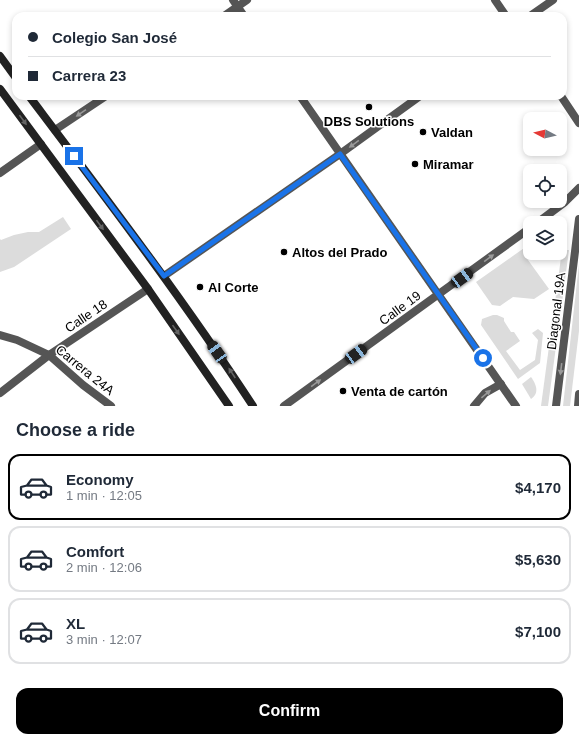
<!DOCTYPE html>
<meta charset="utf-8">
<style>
body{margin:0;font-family:Arial,sans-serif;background:#f6f6f7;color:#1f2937;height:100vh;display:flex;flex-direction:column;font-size:15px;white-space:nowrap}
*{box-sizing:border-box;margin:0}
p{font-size:13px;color:#747a83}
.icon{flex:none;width:22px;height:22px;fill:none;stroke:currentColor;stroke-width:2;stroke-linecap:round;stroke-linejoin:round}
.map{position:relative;height:406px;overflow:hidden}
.panel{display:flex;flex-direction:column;background:#fff;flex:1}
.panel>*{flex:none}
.hud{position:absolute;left:12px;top:12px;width:555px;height:88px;border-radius:12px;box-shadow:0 2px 6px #0003;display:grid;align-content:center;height:88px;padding:0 16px;background:#fff}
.needle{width:26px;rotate:277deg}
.controls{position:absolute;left:523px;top:112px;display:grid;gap:8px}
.controls a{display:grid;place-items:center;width:44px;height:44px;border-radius:8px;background:#fff;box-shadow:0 2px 6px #0003;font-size:20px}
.end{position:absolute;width:18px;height:18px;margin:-9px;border:5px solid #1a73e8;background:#fff;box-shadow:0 0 0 2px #fff}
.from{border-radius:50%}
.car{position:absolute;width:12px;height:24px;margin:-12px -6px;border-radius:5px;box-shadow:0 0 3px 1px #0007;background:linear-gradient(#222 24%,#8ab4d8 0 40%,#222 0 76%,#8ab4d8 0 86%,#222 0)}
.hud b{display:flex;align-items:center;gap:14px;height:38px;font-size:15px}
.hud b+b{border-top:1px solid #e0e1e3}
.hud i{width:10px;height:10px;background:#1f2937}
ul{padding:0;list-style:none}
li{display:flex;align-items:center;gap:12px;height:66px;margin:0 8px 6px;padding:0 8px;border:2px solid #e0e1e3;border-radius:12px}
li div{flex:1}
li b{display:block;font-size:15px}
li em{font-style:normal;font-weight:800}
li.on{border-color:#000}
li>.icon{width:36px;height:36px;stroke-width:1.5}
h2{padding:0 16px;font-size:18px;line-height:48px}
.cta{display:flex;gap:8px;margin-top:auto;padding:8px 16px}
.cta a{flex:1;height:46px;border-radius:12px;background:#000;color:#fff;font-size:16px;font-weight:800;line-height:46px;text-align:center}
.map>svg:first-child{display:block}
.green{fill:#dcdcdc}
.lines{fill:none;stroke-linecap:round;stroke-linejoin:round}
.minor{stroke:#555;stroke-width:8}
.tertiary{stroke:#555;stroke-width:8}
.secondary{stroke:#222;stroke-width:8}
.oneway{fill:#999}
.oneway2{fill:#646464}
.route{stroke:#1a73e8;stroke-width:5}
.poi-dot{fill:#000;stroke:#fff;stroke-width:1.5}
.labels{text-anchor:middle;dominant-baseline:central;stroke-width:3;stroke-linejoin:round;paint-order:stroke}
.poi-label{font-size:13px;font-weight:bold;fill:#000;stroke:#fff;text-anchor:start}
.street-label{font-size:13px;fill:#000;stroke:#fff}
</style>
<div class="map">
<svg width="579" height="406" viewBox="0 0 579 406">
<rect width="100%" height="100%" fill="#fff"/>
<g class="green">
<path d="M 63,217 L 71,229 L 14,267 L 0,272 L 0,239 L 1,240 L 14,235 L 28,232 L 39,232 Z"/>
<path d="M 527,246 L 530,250 L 530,253 L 532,253 L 534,255 L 528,260 L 549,289 L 534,299 L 513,297 L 500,306 L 492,305 L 476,282 Z"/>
<path d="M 562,250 L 569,250 L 548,406 L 541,406 Z"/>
<path d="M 579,264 L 579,331 L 570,406 L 563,406 Z"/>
<path d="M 493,315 L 497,315 L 504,318 L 504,321 L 511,332 L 514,332 L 520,341 L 506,351 L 520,370 L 535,360 L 538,340 L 532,333 L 538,329 L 543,333 L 540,363 L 518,379 L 481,325 L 482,319 Z"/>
<path d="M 531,377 C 536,384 540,393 531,399 L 522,384 Z"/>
</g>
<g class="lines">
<g class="minor">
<path d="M 233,0 L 244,16"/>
<path d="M 224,16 L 247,0"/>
<path d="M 530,16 L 553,0"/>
<path d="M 300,96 L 516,406"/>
<path d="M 55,130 L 106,96"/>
<path d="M 0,173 L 41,144"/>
<path d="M 537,223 L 565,202 L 579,188"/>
<path d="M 164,276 L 340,154 L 420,96"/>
<path d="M 0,393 L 49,355 L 148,289"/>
<path d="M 284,406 L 530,228"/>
<path d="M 474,406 L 485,393 L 501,384"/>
<path d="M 556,406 L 579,219"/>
<path d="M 578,406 L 579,394"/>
</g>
<g class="tertiary">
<path d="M 495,0 L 506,16"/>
<path d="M 561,96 L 579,123"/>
<path d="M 0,335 L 17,340 L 49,355 L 83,385 L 111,406"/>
</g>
<g class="secondary">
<path d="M 0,56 L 16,78"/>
<path d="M 0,89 L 148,289 L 229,406"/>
<path d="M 29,96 C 106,198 183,299 253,406"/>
</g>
</g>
<defs><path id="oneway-solid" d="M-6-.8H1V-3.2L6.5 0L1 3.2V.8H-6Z"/></defs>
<g class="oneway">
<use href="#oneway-solid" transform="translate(81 113) rotate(146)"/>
<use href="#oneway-solid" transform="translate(354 144) rotate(144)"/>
<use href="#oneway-solid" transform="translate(489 258) rotate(-36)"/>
<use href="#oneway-solid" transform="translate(561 369) rotate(97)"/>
<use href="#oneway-solid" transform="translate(316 383) rotate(-36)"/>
<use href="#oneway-solid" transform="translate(486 394) rotate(-40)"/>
</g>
<g class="oneway2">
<use href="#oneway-solid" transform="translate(23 120) rotate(54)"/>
<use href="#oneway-solid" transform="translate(100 225) rotate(54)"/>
<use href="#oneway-solid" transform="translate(176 330) rotate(55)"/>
<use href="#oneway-solid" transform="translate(232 373) rotate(-123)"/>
</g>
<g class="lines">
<path class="route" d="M 74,156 L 164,276 L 340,154 L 483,358"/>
</g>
<g class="poi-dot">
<circle cx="369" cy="107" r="4"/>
<circle cx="423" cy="132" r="4"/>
<circle cx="415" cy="164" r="4"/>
<circle cx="284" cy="252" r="4"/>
<circle cx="200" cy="287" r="4"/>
<circle cx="343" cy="391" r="4"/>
</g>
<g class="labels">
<g class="poi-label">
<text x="369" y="121" text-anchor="middle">DBS Solutions</text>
<text x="431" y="132">Valdan</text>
<text x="423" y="164">Miramar</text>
<text x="292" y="252">Altos del Prado</text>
<text x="208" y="287">Al Corte</text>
<text x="351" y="391">Venta de cartón</text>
</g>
<g class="street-label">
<text transform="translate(400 308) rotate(-36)">Calle 19</text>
<text transform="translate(556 311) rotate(-83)">Diagonal 19A</text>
<text transform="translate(86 316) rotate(-34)">Calle 18</text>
<text transform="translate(85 370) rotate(39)">Carrera 24A</text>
</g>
</g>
</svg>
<div class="controls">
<a><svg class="needle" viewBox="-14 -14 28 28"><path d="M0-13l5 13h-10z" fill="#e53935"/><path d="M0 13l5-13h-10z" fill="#747a83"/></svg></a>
<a><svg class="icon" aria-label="locate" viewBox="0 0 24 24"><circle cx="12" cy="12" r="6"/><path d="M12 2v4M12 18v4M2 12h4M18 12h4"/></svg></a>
<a><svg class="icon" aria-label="layers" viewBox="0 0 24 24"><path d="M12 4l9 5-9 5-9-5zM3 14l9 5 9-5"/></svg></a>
</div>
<i class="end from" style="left:483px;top:358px"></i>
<i class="end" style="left:74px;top:156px"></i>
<i class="car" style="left:462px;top:278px;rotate:54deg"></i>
<i class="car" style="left:217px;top:352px;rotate:325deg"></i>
<i class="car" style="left:356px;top:354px;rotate:54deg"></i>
<div class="hud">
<b><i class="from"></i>Colegio San José</b>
<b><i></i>Carrera 23</b>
</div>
</div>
<section class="panel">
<h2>Choose a ride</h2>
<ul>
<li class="on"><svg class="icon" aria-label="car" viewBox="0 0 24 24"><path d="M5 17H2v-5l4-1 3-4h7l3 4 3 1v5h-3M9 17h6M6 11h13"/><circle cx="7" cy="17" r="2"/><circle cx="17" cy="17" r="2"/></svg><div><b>Economy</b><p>1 min · 12:05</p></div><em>$4,170</em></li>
<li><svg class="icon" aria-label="car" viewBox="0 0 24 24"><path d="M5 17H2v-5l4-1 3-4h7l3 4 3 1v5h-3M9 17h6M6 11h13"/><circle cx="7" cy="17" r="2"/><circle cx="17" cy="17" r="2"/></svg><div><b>Comfort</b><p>2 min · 12:06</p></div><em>$5,630</em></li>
<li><svg class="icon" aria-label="car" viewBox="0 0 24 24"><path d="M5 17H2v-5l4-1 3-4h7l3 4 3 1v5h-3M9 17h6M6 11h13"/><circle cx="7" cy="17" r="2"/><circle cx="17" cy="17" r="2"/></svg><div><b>XL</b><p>3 min · 12:07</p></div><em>$7,100</em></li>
</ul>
<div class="cta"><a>Confirm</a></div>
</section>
